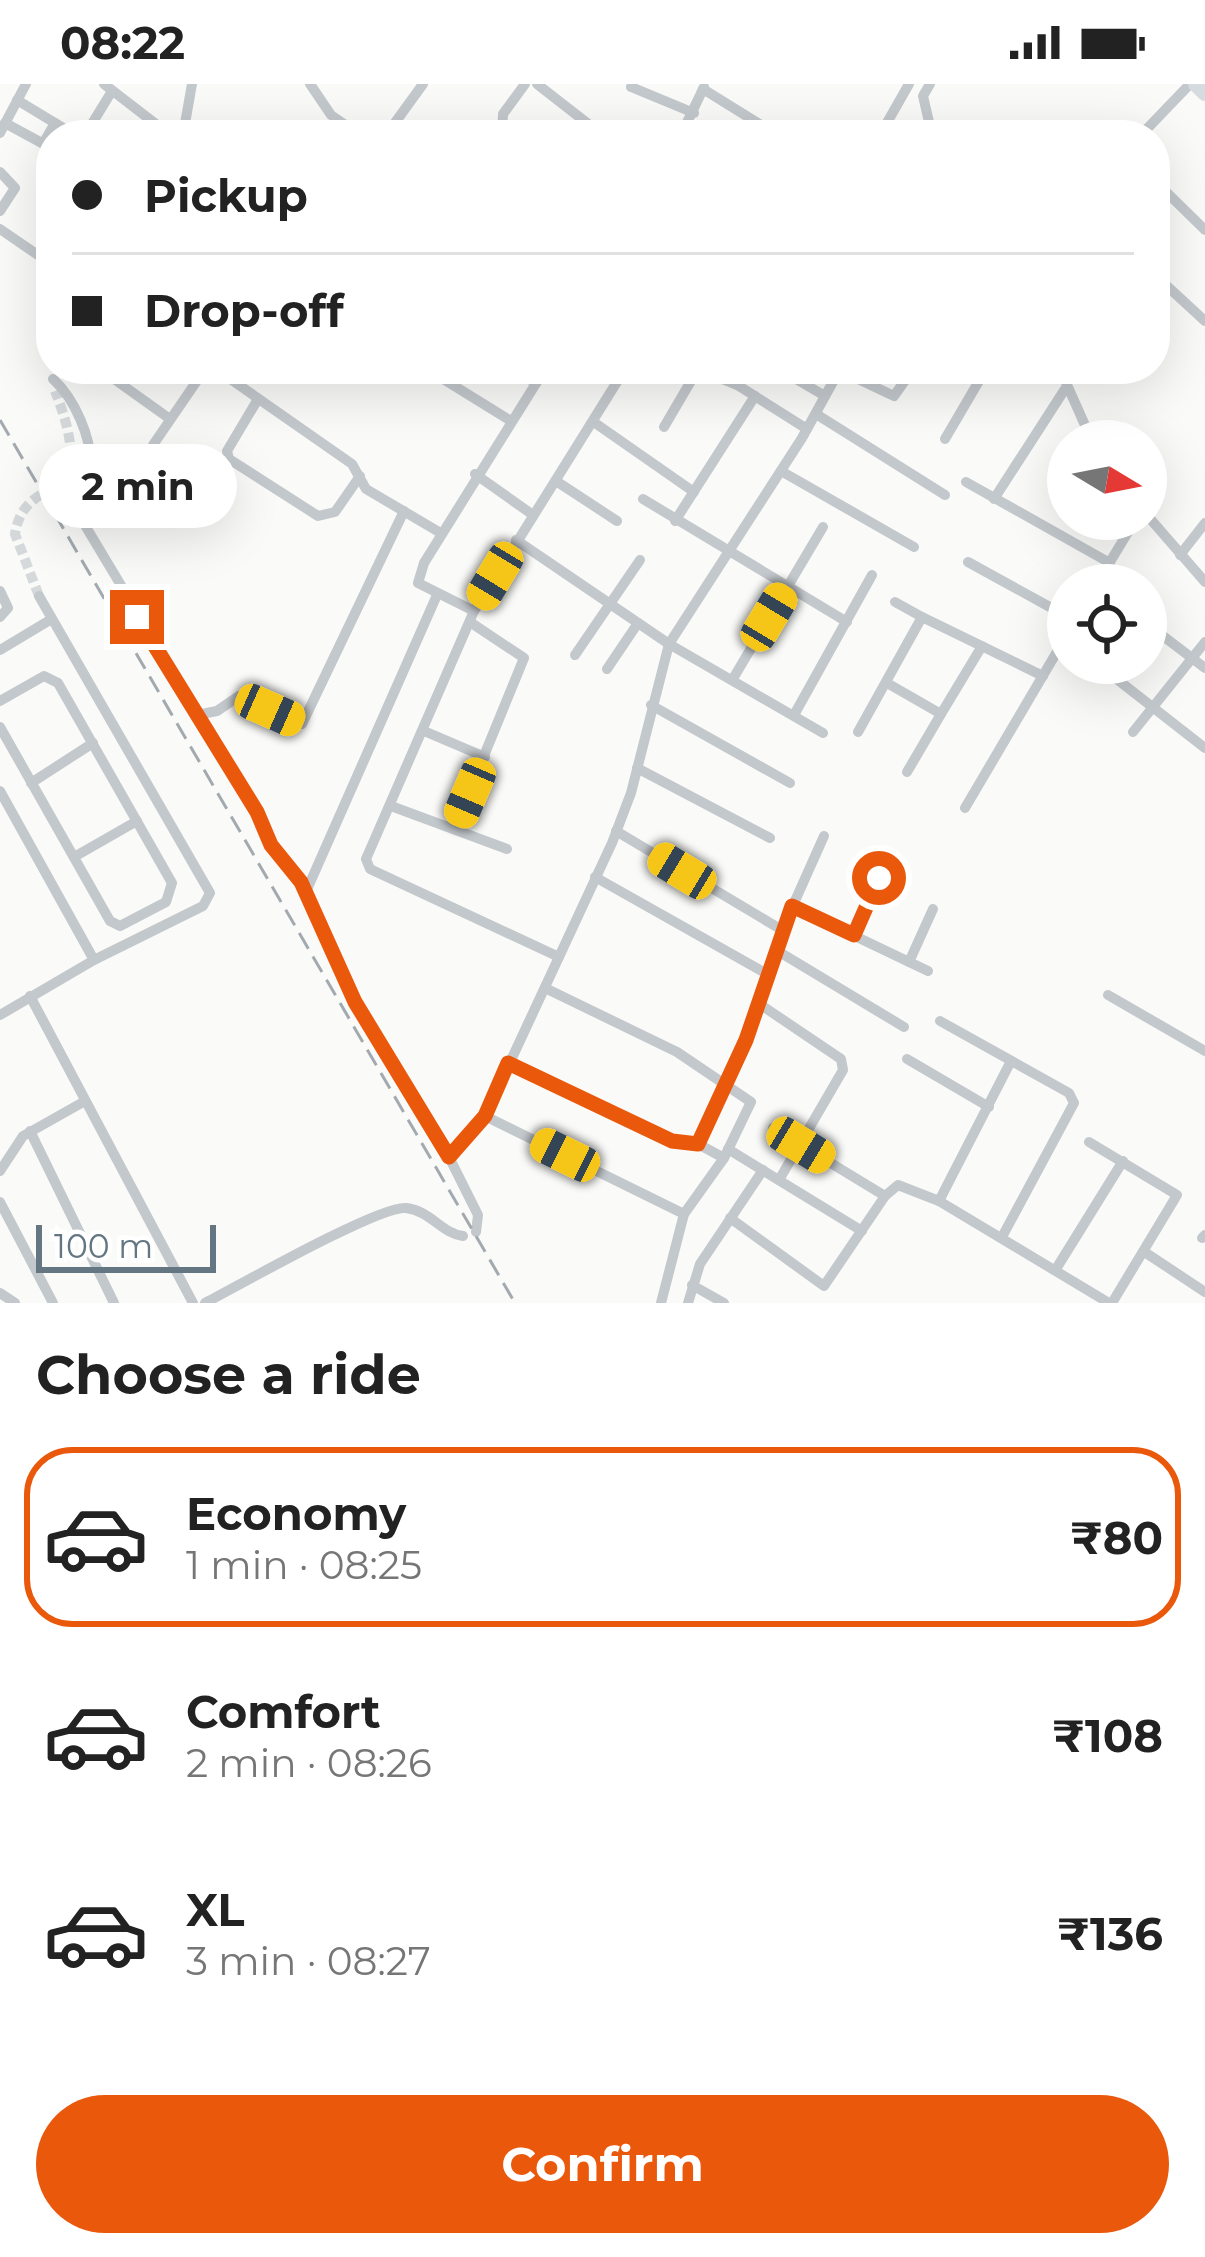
<!DOCTYPE html>
<meta charset="utf-8">
<style>
body{margin:0;font-family:Montserrat,sans-serif;background:#f2f2f2;color:#222;height:100vh;display:flex;flex-direction:column;font-size:45px;white-space:nowrap}
*{box-sizing:border-box;margin:0}
p{font-size:39px;color:#767676}
.icon{flex:none;width:66px;height:66px;fill:none;stroke:currentColor;stroke-width:2;stroke-linecap:round;stroke-linejoin:round}
.map{position:relative;height:1219px;overflow:hidden}
.drawer{display:flex;flex-direction:column;background:#fff;flex:1}
.drawer>*{flex:none}
.hud{position:absolute;left:36px;top:36px;width:1134px;height:264px;border-radius:48px;box-shadow:0 12px 48px #0002;display:grid;align-content:center;height:264px;padding:0 36px;background:#fff}
.needle{width:78px;rotate:100deg}
.controls{position:absolute;left:1047px;top:336px;display:grid;gap:24px}
.controls a{display:grid;place-items:center;width:120px;height:120px;border-radius:50%;background:#fff;box-shadow:0 12px 48px #0002;font-size:60px}
.scale{position:absolute;left:36px;bottom:30px;width:180px;box-sizing:border-box;padding-left:12px;border:6px solid #657683;border-top:0;font-size:33px;line-height:42px;white-space:nowrap;color:#657683;-webkit-text-stroke:9px #fff;paint-order:stroke}
.end{position:absolute;width:54px;height:54px;margin:-27px;border:15px solid #ea580c;background:#fff;box-shadow:0 0 0 6px #fff}
.from{border-radius:50%}
.bubble{position:absolute;height:84px;border-radius:42px;background:#fff;box-shadow:0 12px 48px #0002;font-size:39px;font-weight:700;line-height:84px;text-align:center}
.car{position:absolute;width:36px;height:72px;margin:-36px -18px;border-radius:15px;box-shadow:0 0 9px 3px #0007;background:linear-gradient(#f5c518 24%,#345 0 40%,#f5c518 0 76%,#345 0 86%,#f5c518 0)}
.hud b{display:flex;align-items:center;gap:42px;height:114px;font-size:45px}
.hud b+b{border-top:3px solid #e0e0e0}
.hud i{width:30px;height:30px;background:#222}
ul{padding:0;list-style:none}
li{display:flex;align-items:center;gap:36px;height:180px;margin:0 24px 18px;padding:0 12px;border:6px solid transparent;border-radius:48px}
li div{flex:1}
li b{display:block;font-size:45px}
li em{font-style:normal;font-weight:700}
li.selected{border-color:#ea580c}
li>.icon{width:108px;height:108px;stroke-width:1.5}
h2{padding:0 36px;font-size:54px;line-height:144px}
.cta{display:flex;gap:24px;margin-top:auto;padding:24px 36px}
.cta a{flex:1;height:138px;border-radius:72px;background:#ea580c;color:#fff;font-size:48px;font-weight:700;line-height:138px;text-align:center}
.status{display:flex;justify-content:space-between;align-items:center;height:84px;padding:0 60px;background:#fff;direction:ltr}
.status svg{height:33px;fill:currentColor}
.map>svg:first-child{display:block}
.lines{fill:none;stroke-linecap:round;stroke-linejoin:round}
.street-tunnel{stroke:#d5d9db;stroke-width:10;stroke-dasharray:10 5;stroke-linecap:butt}
.street{stroke:#c3c8cc;stroke-width:10}
.primary{stroke:#d6dbdf;stroke-width:16}
.rail{stroke:#a2aab0;stroke-width:3;stroke-dasharray:18 9;stroke-linecap:butt}
.route{stroke:#ea580c;stroke-width:15}
</style>
<div class="status"><b>08:22</b><svg viewBox="0 0 49 12"><path d="M0 12V9h3v3zM5 12V6h3v6zM10 12V3h3v9zM15 12V0h3v12zM26 1h20v11H26zM47 4h2v5h-2z"/></svg></div>
<div class="map">
<svg width="1205" height="1219" viewBox="0 0 1205 1219">
<rect width="100%" height="100%" fill="#fafaf8"/>
<g class="lines">
<path class="street-tunnel" d="M 39,512 L 15,450 C 25,384 103,429 55,307"/>
<g class="street">
<path d="M 104,0 L 170,51"/>
<path d="M 310,0 L 331,31 L 360,51"/>
<path d="M 537,0 L 596,46"/>
<path d="M 930,0 L 923,12 L 932,51"/>
<path d="M 631,3 L 694,29"/>
<path d="M 703,5 L 761,41 L 764,51"/>
<path d="M 17,16 L 55,39 L 43,60"/>
<path d="M 5,39 L 51,64"/>
<path d="M 55,39 L 75,51"/>
<path d="M 0,49 L 26,0"/>
<path d="M 85,51 L 112,7"/>
<path d="M 183,51 L 192,0"/>
<path d="M 395,51 L 389,47 L 423,0"/>
<path d="M 502,51 L 503,30 L 525,0"/>
<path d="M 681,51 L 704,3"/>
<path d="M 880,51 L 909,0"/>
<path d="M 1141,51 L 1190,0"/>
<path d="M 0,88 L 15,104 L 0,127"/>
<path d="M 1155,97 L 1205,146"/>
<path d="M 0,145 L 51,180"/>
<path d="M 39,171 L 51,154"/>
<path d="M 1155,191 L 1205,237"/>
<path d="M 100,285 L 170,335"/>
<path d="M 216,285 L 352,380 L 366,405 L 439,448"/>
<path d="M 427,285 L 511,337"/>
<path d="M 511,285 L 536,299"/>
<path d="M 779,285 L 825,312"/>
<path d="M 1060,285 L 1092,357"/>
<path d="M 839,286 L 894,312 L 913,285"/>
<path d="M 53,295 C 74,314 93,355 90,384 C 87,407 79,419 86,443 L 257,728 L 271,762 L 301,798 L 355,918 L 449,1073 L 478,1131 L 476,1148"/>
<path d="M 258,315 L 227,367 L 229,375 L 318,432 L 335,428 L 360,392"/>
<path d="M 816,330 L 945,411"/>
<path d="M 595,339 L 694,408"/>
<path d="M 664,343 L 698,285 L 739,302 L 807,345"/>
<path d="M 945,355 L 986,285"/>
<path d="M 153,361 L 205,285"/>
<path d="M 90,375 L 169,432"/>
<path d="M 781,387 L 914,463"/>
<path d="M 475,390 L 533,431"/>
<path d="M 556,397 L 617,437"/>
<path d="M 966,398 L 1110,479"/>
<path d="M 643,415 L 847,538"/>
<path d="M 994,415 L 1065,305"/>
<path d="M 1146,430 L 1205,498"/>
<path d="M 675,437 L 755,312"/>
<path d="M 516,456 L 669,560 L 823,649"/>
<path d="M 1180,471 L 1205,439"/>
<path d="M 968,478 L 1068,533"/>
<path d="M 1096,501 L 1136,435"/>
<path d="M 0,507 L 8,524 L 0,533"/>
<path d="M 895,518 L 922,533"/>
<path d="M 474,527 L 418,499 L 424,479 L 545,285"/>
<path d="M 1146,539 L 1205,584"/>
<path d="M 0,566 L 50,536"/>
<path d="M 575,571 L 640,476"/>
<path d="M 1100,582 L 1205,664"/>
<path d="M 607,585 L 638,539"/>
<path d="M 734,593 L 823,443"/>
<path d="M 887,599 L 941,630 L 907,688"/>
<path d="M 0,617 L 44,592 L 58,599 L 172,799 L 166,818 L 120,842 L 110,837 L 0,643"/>
<path d="M 651,621 L 790,699"/>
<path d="M 941,630 L 982,562"/>
<path d="M 197,631 L 217,627 L 239,612 L 302,640 L 404,427"/>
<path d="M 794,631 L 872,491"/>
<path d="M 424,647 L 485,673"/>
<path d="M 858,648 L 922,533 L 1043,592"/>
<path d="M 1133,648 L 1205,558"/>
<path d="M 637,684 L 770,754"/>
<path d="M 31,699 L 93,659"/>
<path d="M 0,707 L 94,876"/>
<path d="M 391,722 L 507,765"/>
<path d="M 965,724 L 1068,549"/>
<path d="M 454,745 L 524,574 L 470,538"/>
<path d="M 616,747 L 782,846 L 767,890"/>
<path d="M 74,773 L 137,737"/>
<path d="M 595,793 L 767,890 L 746,956 L 698,1060 L 724,1074"/>
<path d="M 305,810 L 437,511"/>
<path d="M 792,822 L 928,887"/>
<path d="M 782,846 L 824,752"/>
<path d="M 854,851 L 879,794"/>
<path d="M 776,866 L 904,943"/>
<path d="M 559,873 L 370,785 L 366,775 L 474,527 L 625,285"/>
<path d="M 909,878 L 933,825"/>
<path d="M 545,904 L 677,968 L 751,1018 L 724,1074 L 684,1130 L 661,1219"/>
<path d="M 1108,911 L 1205,967"/>
<path d="M 30,912 L 193,1219"/>
<path d="M 758,919 L 841,975 L 843,986 L 779,1096"/>
<path d="M 0,931 L 94,876 L 203,822 L 210,809 L 39,512"/>
<path d="M 940,937 L 1069,1009 L 1074,1019 L 1002,1153"/>
<path d="M 907,975 L 989,1023"/>
<path d="M 507,979 L 672,1057 L 698,1060"/>
<path d="M 485,1032 L 684,1130"/>
<path d="M 773,1044 L 885,1112"/>
<path d="M 30,1047 L 114,1219"/>
<path d="M 1089,1058 L 1177,1111 L 1112,1219"/>
<path d="M 728,1065 L 862,1147"/>
<path d="M 449,1073 L 485,1032 L 612,759 L 631,709 L 669,560 L 802,354 L 840,285"/>
<path d="M 0,1087 L 23,1052 L 85,1017"/>
<path d="M 939,1117 L 1011,977"/>
<path d="M 0,1118 L 53,1219"/>
<path d="M 730,1134 L 824,1202 L 885,1112 L 898,1101 L 939,1117 L 1109,1219"/>
<path d="M 1202,1154 L 1205,1151"/>
<path d="M 1146,1169 L 1205,1208"/>
<path d="M 1056,1185 L 1123,1077"/>
<path d="M 692,1201 L 724,1219"/>
<path d="M 0,1209 L 15,1219"/>
<path d="M 205,1219 C 238,1202 380,1121 406,1124 C 431,1127 441,1149 463,1152"/>
<path d="M 688,1219 L 700,1180 L 763,1086"/>
</g>
<path class="primary" d="M 1196,0 L 1205,9"/>
<path class="rail" d="M 0,336 L 515,1219"/>
</g>
<g class="lines">
<path class="route" d="M 137,533 L 257,728 L 271,761 L 301,798 L 355,918 L 449,1073 L 485,1032 L 508,979 L 672,1057 L 698,1060 L 746,956 L 792,822 L 854,851 L 879,794"/>
</g>
</svg>
<div class="controls">
<a><svg class="needle" viewBox="-14 -14 28 28"><path d="M0-13l5 13h-10z" fill="#e53935"/><path d="M0 13l5-13h-10z" fill="#767676"/></svg></a>
<a><svg class="icon" aria-label="locate" viewBox="0 0 24 24"><circle cx="12" cy="12" r="6"/><path d="M12 2v4M12 18v4M2 12h4M18 12h4"/></svg></a>
</div>
<div class="scale">100 m</div>
<i class="end from" style="left:879px;top:794px"></i>
<i class="end" style="left:137px;top:533px"></i>
<div class="bubble" style="left:39px;top:360px;width:198px">2 min</div>
<i class="car" style="left:495px;top:492px;rotate:211deg"></i>
<i class="car" style="left:769px;top:533px;rotate:31deg"></i>
<i class="car" style="left:270px;top:626px;rotate:114deg"></i>
<i class="car" style="left:470px;top:709px;rotate:203deg"></i>
<i class="car" style="left:682px;top:787px;rotate:301deg"></i>
<i class="car" style="left:801px;top:1061px;rotate:121deg"></i>
<i class="car" style="left:565px;top:1071px;rotate:296deg"></i>
<div class="hud">
<b><i class="from"></i>Pickup</b>
<b><i></i>Drop-off</b>
</div>
</div>
<section class="drawer">
<h2>Choose a ride</h2>
<ul>
<li class="selected"><svg class="icon" aria-label="car" viewBox="0 0 24 24"><path d="M5 17H2v-5l4-1 3-4h7l3 4 3 1v5h-3M9 17h6M6 11h13"/><circle cx="7" cy="17" r="2"/><circle cx="17" cy="17" r="2"/></svg><div><b>Economy</b><p>1 min · 08:25</p></div><em>₹80</em></li>
<li><svg class="icon" aria-label="car" viewBox="0 0 24 24"><path d="M5 17H2v-5l4-1 3-4h7l3 4 3 1v5h-3M9 17h6M6 11h13"/><circle cx="7" cy="17" r="2"/><circle cx="17" cy="17" r="2"/></svg><div><b>Comfort</b><p>2 min · 08:26</p></div><em>₹108</em></li>
<li><svg class="icon" aria-label="car" viewBox="0 0 24 24"><path d="M5 17H2v-5l4-1 3-4h7l3 4 3 1v5h-3M9 17h6M6 11h13"/><circle cx="7" cy="17" r="2"/><circle cx="17" cy="17" r="2"/></svg><div><b>XL</b><p>3 min · 08:27</p></div><em>₹136</em></li>
</ul>
<div class="cta"><a>Confirm</a></div>
</section>
